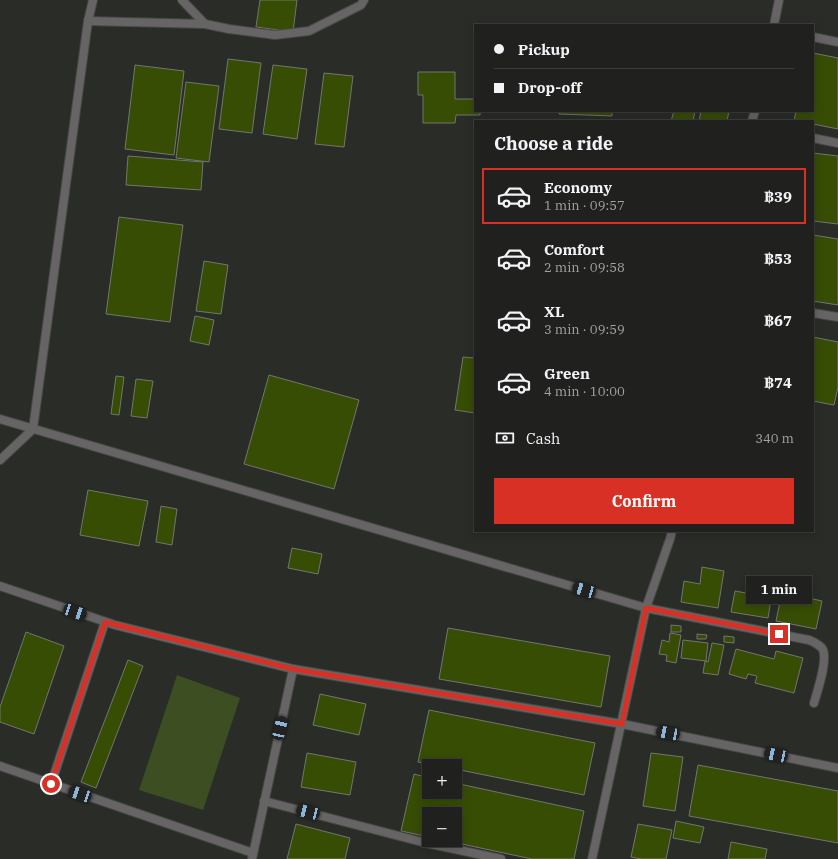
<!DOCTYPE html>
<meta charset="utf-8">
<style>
body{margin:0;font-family:"IBM Plex Serif",serif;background:#282927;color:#f1f3f6;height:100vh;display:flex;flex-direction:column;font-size:15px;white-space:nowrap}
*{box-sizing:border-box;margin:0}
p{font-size:13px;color:#a2a3a4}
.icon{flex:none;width:22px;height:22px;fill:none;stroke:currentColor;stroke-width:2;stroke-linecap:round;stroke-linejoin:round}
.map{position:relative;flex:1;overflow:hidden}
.drawer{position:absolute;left:474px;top:120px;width:340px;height:412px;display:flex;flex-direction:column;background:#20211e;border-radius:0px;box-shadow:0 2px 10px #0003,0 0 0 1px #3d3e3c}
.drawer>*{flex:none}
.hud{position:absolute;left:474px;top:24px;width:340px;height:88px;border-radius:0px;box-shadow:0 2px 10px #0003,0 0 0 1px #3d3e3c;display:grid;align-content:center;height:88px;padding:0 20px;background:#20211e}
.fabs{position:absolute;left:422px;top:759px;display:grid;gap:8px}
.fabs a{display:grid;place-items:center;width:40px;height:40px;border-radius:0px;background:#20211e;box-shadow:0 2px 10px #0003,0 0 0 1px #3d3e3c;font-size:20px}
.end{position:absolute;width:18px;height:18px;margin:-9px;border:5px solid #d93025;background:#fff;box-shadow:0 0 0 2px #fff}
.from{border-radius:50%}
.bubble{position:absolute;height:28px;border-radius:0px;background:#20211e;box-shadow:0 2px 10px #0003,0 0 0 1px #3d3e3c;font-size:13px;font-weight:800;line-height:28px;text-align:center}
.car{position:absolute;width:12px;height:24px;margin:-12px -6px;border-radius:5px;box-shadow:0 0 3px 1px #0007;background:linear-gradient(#222 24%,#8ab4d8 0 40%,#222 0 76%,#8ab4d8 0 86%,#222 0)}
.hud b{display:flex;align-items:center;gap:14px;height:38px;font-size:15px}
.hud b+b{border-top:1px solid #3d3e3c}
.hud i{width:10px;height:10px;background:#f1f3f6}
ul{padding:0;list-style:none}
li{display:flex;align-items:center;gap:12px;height:56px;margin:0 8px 6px;padding:0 12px;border:2px solid transparent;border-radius:0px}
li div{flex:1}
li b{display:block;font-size:15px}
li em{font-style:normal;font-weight:800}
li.on{border-color:#d93025}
li>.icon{width:36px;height:36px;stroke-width:1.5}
h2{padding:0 20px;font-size:18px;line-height:48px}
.pay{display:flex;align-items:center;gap:10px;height:44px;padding:0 20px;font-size:15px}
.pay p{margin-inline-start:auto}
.action{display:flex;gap:8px;margin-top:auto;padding:8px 20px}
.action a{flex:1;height:46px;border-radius:0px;background:#d93025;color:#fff;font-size:16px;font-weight:800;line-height:46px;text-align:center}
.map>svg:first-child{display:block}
.green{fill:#3d4e23}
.building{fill:#374d04;stroke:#737571}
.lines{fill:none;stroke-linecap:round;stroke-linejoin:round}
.lane-casing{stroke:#464844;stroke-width:10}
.lane{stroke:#676465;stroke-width:8}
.route{stroke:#d93025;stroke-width:5}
</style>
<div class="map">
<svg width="838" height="859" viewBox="0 0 838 859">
<rect width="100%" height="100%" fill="#2a2c28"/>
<path class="green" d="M 177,675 L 240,698 L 203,810 L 139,790 Z"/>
<g class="building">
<path d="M 260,0 L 297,0 L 293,32 L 256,27 Z"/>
<path d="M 813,53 L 838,58 L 838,129 L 813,124 L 813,121 L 794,121 L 796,111 L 813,111 Z"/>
<path d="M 228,59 L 261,63 L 252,133 L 219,129 Z"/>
<path d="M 135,65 L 184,71 L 174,155 L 125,149 Z"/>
<path d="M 273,65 L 307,69 L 297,139 L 263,134 Z"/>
<path d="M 418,72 L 455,72 L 455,99 L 475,99 L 475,111 L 480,111 L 480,115 L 456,115 L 455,123 L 423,123 L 423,95 L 418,95 Z"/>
<path d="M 324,73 L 353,76 L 344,147 L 315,144 Z"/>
<path d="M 186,82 L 219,86 L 209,162 L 176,158 Z"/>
<path d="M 559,111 L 612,111 L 612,116 L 559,114 Z"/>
<path d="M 674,111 L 695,111 L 693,121 L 671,121 Z"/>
<path d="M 701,111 L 729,111 L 727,121 L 699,121 Z"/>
<path d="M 813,153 L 838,156 L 838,224 L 813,221 Z"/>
<path d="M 128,156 L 203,162 L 201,190 L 126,185 Z"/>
<path d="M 119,217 L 183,225 L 170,322 L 106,314 Z"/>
<path d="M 813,235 L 838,239 L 838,305 L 813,301 Z"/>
<path d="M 204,261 L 228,265 L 221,314 L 196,311 Z"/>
<path d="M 195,316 L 214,320 L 209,345 L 190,341 Z"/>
<path d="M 813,337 L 838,342 L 838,387 L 834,405 L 813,401 Z"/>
<path d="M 463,357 L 475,358 L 475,413 L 455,410 Z"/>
<path d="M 269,375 L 359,400 L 334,489 L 244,464 Z"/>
<path d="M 116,376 L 124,377 L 119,415 L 111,414 Z"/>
<path d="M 136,379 L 153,381 L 147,418 L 131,416 Z"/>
<path d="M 88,490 L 148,501 L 139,546 L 80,535 Z"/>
<path d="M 161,506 L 177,509 L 172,545 L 156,542 Z"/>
<path d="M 292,548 L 322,554 L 318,574 L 288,568 Z"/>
<path d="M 702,567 L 724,571 L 718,608 L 681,602 L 684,581 L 700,584 Z"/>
<path d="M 747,583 L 773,587 L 768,618 L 731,612 L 735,591 L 746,593 Z"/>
<path d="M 782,592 L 822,601 L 816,629 L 776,621 Z"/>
<path d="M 671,625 L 681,626 L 681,632 L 671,632 Z"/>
<path d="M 448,628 L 610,656 L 601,707 L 439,679 Z"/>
<path d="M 26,632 L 64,646 L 34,734 L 0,722 L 0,707 Z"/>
<path d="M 670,633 L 681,635 L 676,663 L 666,661 L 667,655 L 659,654 L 662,640 L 669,642 Z"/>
<path d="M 697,634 L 707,635 L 706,639 L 697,639 Z"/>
<path d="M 724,636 L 734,637 L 734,643 L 724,642 Z"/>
<path d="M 683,640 L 708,643 L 706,661 L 681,658 Z"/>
<path d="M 712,643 L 724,645 L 718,675 L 703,673 L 705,661 L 708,662 Z"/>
<path d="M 736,649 L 774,659 L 776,651 L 803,658 L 794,693 L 755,683 L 757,676 L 748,674 L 746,679 L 729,674 Z"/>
<path d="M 128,660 L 143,666 L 96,788 L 81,782 Z"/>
<path d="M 320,694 L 366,704 L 359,735 L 313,725 Z"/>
<path d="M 429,710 L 595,743 L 584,795 L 455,769 L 455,766 L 438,766 L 418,762 Z"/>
<path d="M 307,753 L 356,762 L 350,795 L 301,787 Z"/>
<path d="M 651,753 L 683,757 L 675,811 L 643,806 Z"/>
<path d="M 698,765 L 838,791 L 838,843 L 689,816 Z"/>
<path d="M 414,774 L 429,778 L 429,792 L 455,792 L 455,783 L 584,811 L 574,859 L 532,859 L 443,840 L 455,840 L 455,814 L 429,814 L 429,837 L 401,831 Z"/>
<path d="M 676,821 L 704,827 L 700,843 L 673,838 Z"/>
<path d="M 296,824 L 350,838 L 345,859 L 287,859 Z"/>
<path d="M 638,824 L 672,830 L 666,859 L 641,859 L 631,857 Z"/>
<path d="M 731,842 L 767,849 L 765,859 L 728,859 Z"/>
</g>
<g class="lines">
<g class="lane-casing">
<g id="lane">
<path d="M 182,0 L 205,24 L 229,29 L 275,35 L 309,31 L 361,5 L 364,0"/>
<path d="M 88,21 L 205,24"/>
<path d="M 774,25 L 779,0"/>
<path d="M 813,37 L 838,42"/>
<path d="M 752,121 L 755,111"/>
<path d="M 813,138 L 838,143"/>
<path d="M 813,313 L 838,317"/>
<path d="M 0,419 L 646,608 L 809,640 C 814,642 818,644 822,648 C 829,658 817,692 814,703"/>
<path d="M 0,460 L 33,429 L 88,21 L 93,0"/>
<path d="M 0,586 L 115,625 L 293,669 L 622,724 L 838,768"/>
<path d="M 0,766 L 253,853"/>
<path d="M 51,784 L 105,622"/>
<path d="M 264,801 L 426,843 L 501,859"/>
<path d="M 252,859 L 293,669"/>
<path d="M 592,859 L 646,608 L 670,539 L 672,531"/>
</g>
</g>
<use href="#lane" class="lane"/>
</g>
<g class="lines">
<path class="route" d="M 51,784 L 105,622 L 293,669 L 622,724 L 646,608 L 779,634"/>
</g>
</svg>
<div class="fabs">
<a>+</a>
<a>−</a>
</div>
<i class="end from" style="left:51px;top:784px"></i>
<i class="end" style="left:779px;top:634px"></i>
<div class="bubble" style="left:746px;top:576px;width:66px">1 min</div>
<i class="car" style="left:584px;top:590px;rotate:286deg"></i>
<i class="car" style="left:75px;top:612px;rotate:109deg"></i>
<i class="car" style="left:280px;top:728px;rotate:13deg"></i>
<i class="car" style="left:668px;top:733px;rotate:281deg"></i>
<i class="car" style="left:776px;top:755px;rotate:282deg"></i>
<i class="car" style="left:80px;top:794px;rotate:289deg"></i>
<i class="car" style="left:308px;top:812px;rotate:284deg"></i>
<div class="hud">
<b><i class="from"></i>Pickup</b>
<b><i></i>Drop-off</b>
</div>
<section class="drawer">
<h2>Choose a ride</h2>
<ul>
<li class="on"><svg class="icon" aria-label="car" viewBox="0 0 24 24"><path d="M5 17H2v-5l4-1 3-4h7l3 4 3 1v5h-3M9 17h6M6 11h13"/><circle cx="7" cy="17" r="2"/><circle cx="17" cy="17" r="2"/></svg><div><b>Economy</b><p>1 min · 09:57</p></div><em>฿39</em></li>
<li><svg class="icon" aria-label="car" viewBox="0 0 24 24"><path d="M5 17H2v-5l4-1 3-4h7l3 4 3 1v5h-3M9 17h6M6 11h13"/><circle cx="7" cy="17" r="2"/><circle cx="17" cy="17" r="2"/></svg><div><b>Comfort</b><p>2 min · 09:58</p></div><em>฿53</em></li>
<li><svg class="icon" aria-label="car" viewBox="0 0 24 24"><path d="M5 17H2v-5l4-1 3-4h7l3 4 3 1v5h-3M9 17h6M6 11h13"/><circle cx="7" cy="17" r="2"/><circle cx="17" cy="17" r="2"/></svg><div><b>XL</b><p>3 min · 09:59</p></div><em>฿67</em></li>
<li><svg class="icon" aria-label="car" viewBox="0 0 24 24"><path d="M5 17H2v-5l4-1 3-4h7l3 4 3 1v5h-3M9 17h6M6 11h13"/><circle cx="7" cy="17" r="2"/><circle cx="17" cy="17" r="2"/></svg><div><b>Green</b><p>4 min · 10:00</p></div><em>฿74</em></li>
</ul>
<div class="pay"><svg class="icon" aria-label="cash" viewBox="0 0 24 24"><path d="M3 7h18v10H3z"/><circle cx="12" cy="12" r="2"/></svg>Cash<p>340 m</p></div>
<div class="action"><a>Confirm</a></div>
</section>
</div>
